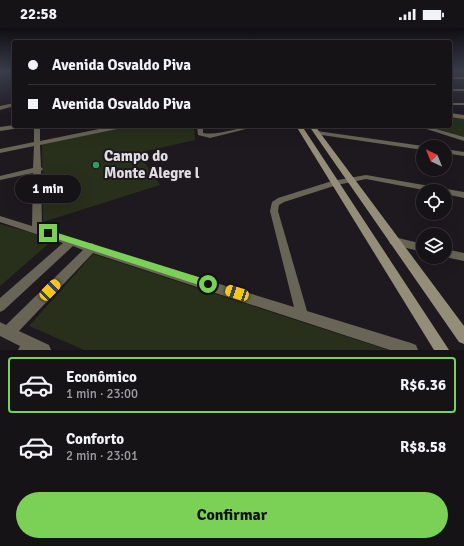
<!DOCTYPE html>
<html lang="pt">
<meta charset="utf-8">
<style>
body{margin:0;font-family:Signika,sans-serif;background:#1f1c20;color:#f1f3f6;height:100vh;display:flex;flex-direction:column;font-size:15px;white-space:nowrap}
*{box-sizing:border-box;margin:0}
p{font-size:13px;color:#9e9ea1}
.icon{flex:none;width:22px;height:22px;fill:none;stroke:currentColor;stroke-width:2;stroke-linecap:round;stroke-linejoin:round}
.map{position:relative;height:322px;overflow:hidden}
.sheet{display:flex;flex-direction:column;background:#161317;flex:1}
.sheet>*{flex:none}
.guide{position:absolute;left:12px;top:12px;width:440px;height:88px;border-radius:4px;box-shadow:0 4px 16px #0002,0 0 0 1px #353236;display:grid;align-content:center;height:88px;padding:0 16px;background:#161317}
.needle{width:26px;rotate:317deg}
.tools{position:absolute;left:416px;top:112px;display:grid;gap:8px}
.tools a{display:grid;place-items:center;width:36px;height:36px;border-radius:50%;background:#161317;box-shadow:0 4px 16px #0002,0 0 0 1px #353236;font-size:20px}
.end{position:absolute;width:18px;height:18px;margin:-9px;border:5px solid #7ad156;background:#111;box-shadow:0 0 0 2px #111}
.from{border-radius:50%}
.bubble{position:absolute;height:28px;border-radius:14px;background:#161317;box-shadow:0 4px 16px #0002,0 0 0 1px #353236;font-size:13px;font-weight:800;line-height:28px;text-align:center}
.car{position:absolute;width:12px;height:24px;margin:-12px -6px;border-radius:5px;box-shadow:0 0 3px 1px #0007;background:linear-gradient(#f5c518 24%,#345 0 40%,#f5c518 0 76%,#345 0 86%,#f5c518 0)}
.guide b{display:flex;align-items:center;gap:14px;height:38px;font-size:15px}
.guide b+b{border-top:1px solid #353236}
.guide i{width:10px;height:10px;background:#f1f3f6}
ul{padding:7px 0 0;list-style:none}
li{display:flex;align-items:center;gap:12px;height:56px;margin:0 8px 6px;padding:0 8px;border:2px solid transparent;border-radius:4px}
li div{flex:1}
li b{display:block;font-size:15px}
li em{font-style:normal;font-weight:800}
li.selected{border-color:#7ad156}
li>.icon{width:36px;height:36px;stroke-width:1.5}
.cta{display:flex;gap:8px;margin-top:auto;padding:8px 16px}
.cta a{flex:1;height:46px;border-radius:24px;background:#7ad156;color:#111;font-size:16px;font-weight:800;line-height:46px;text-align:center}
.status{display:flex;justify-content:space-between;align-items:center;height:28px;padding:0 20px;background:#161317;direction:ltr}
.status svg{height:11px;fill:currentColor}
.map>svg:first-child{display:block}
.green{fill:#282f1a}
.lines{fill:none;stroke-linecap:round;stroke-linejoin:round}
.stream{stroke:#0a3839;stroke-width:1.5}
.street{fill:#686456;fill-rule:evenodd}
.secondary{fill:#948e78;fill-rule:evenodd}
.route{fill:#7ad156}
.leisure-dot{fill:#2e9e5b;stroke:#1e191f;stroke-width:1.5}
.labels{text-anchor:middle;dominant-baseline:central;stroke-width:4;stroke-linejoin:round;paint-order:stroke}
.poi-label{font-size:15px;font-weight:bold;fill:#e2dfe4;stroke:#1e191f;text-anchor:start}
</style>
<div class="status"><b>22:58</b><svg viewBox="0 0 49 12"><path d="M0 12V9h3v3zM5 12V6h3v6zM10 12V3h3v9zM15 12V0h3v12zM26 1h20v11H26zM47 4h2v5h-2z"/></svg></div>
<div class="map">
<svg width="464" height="322" viewBox="0 0 464 322">
<rect width="100%" height="100%" fill="#1e191f"/>
<g class="green">
<path d="M 450,89 L 464,91 L 464,109 L 428,98 L 450,98 Z"/>
<path d="M 129,98 L 194,98 L 195,112 L 138,125 L 160,157 L 43,194 L 42,116 Z"/>
<path d="M 0,196 L 54,211 L 0,258 Z"/>
<path d="M 93,226 L 388,322 L 84,322 L 29,298 Z"/>
</g>
<g class="lines">
<path class="stream" d="M 450,94 L 464,96"/>
<g class="street">
<rect x="450" y="49" width="14" height="2"/>
<rect x="450" y="61" width="14" height="2"/>
<path d="M 14,75 L 14,78 L 0,82 L 0,78 Z"/>
<rect x="450" y="75" width="14" height="2"/>
<path d="M 450,85 L 464,87 L 464,91 L 450,89 Z"/>
<path d="M 14,97 L 23,98 L 20,100 L 0,103 L 0,99 Z"/>
<path d="M 34,98 L 40,98 L 40,113 L 114,98 L 125,98 L 122,100 L 40,117 L 41,139 L 43,141 L 41,143 L 42,201 L 90,216 L 92,215 L 96,218 L 294,279 L 270,183 L 272,174 L 278,170 L 332,153 L 366,147 L 464,164 L 464,170 L 445,166 L 445,163 L 429,163 L 366,151 L 337,157 L 284,174 L 279,177 L 278,183 L 307,283 L 411,315 L 416,317 L 418,322 L 390,322 L 93,225 L 19,303 L 49,317 L 51,322 L 18,322 L 20,318 L 0,308 L 0,294 L 6,297 L 83,222 L 73,218 L 4,282 L 0,284 L 0,270 L 63,215 L 0,194 L 0,188 L 32,198 L 33,145 L 0,152 L 0,148 L 33,140 L 34,118 L 0,125 L 0,121 L 34,114 Z"/>
<path d="M 197,98 L 203,98 L 203,105 C 220,108 240,98 258,98 L 210,110 L 198,107 Z"/>
<path d="M 417,98 L 426,98 L 464,109 L 464,113 Z"/>
<path d="M 317,103 L 423,118 L 426,119 L 423,119 L 423,122 L 315,106 L 315,104 Z"/>
<path d="M 445,121 L 464,124 L 464,128 L 445,125 Z"/>
<path d="M 394,209 L 423,216 L 423,224 L 390,216 L 389,213 L 390,210 Z"/>
<path d="M 445,221 L 464,225 L 464,233 L 445,229 Z"/>
</g>
<g class="secondary">
<path d="M 296,98 L 302,98 L 449,322 L 434,322 Z"/>
<path d="M 309,98 L 315,98 L 464,298 L 464,316 L 459,314 Z"/>
</g>
</g>
<linearGradient id="sky" x2="0" y2="1"><stop stop-color="#100e11"/><stop offset="0.49" stop-color="#3b3e4d"/><stop offset="1" stop-color="#3b3e4d" stop-opacity="0"/></linearGradient>
<rect width="464" height="88" fill="url(#sky)"/>
<path class="route" d="M 48,202 L 208,252 L 212,256 L 208,260 L 45,207 L 44,205 Z"/>
<circle class="leisure-dot" cx="96" cy="137" r="4"/>
<g class="labels">
<g class="poi-label">
<text x="104" y="128">Campo do<tspan x="104" dy="17">Monte Alegre l</tspan></text>
</g>
</g>
</svg>
<div class="tools">
<a><svg class="needle" viewBox="-14 -14 28 28"><path d="M0-13l5 13h-10z" fill="#e53935"/><path d="M0 13l5-13h-10z" fill="#9e9ea1"/></svg></a>
<a><svg class="icon" aria-label="locate" viewBox="0 0 24 24"><circle cx="12" cy="12" r="6"/><path d="M12 2v4M12 18v4M2 12h4M18 12h4"/></svg></a>
<a><svg class="icon" aria-label="layers" viewBox="0 0 24 24"><path d="M12 4l9 5-9 5-9-5zM3 14l9 5 9-5"/></svg></a>
</div>
<i class="end from" style="left:208px;top:256px"></i>
<i class="end" style="left:48px;top:205px"></i>
<div class="bubble" style="left:15px;top:147px;width:66px">1 min</div>
<i class="car" style="left:50px;top:262px;rotate:44deg"></i>
<i class="car" style="left:237px;top:265px;rotate:288deg"></i>
<div class="guide">
<b><i class="from"></i>Avenida Osvaldo Piva</b>
<b><i></i>Avenida Osvaldo Piva</b>
</div>
</div>
<section class="sheet">
<ul>
<li class="selected"><svg class="icon" aria-label="car" viewBox="0 0 24 24"><path d="M5 17H2v-5l4-1 3-4h7l3 4 3 1v5h-3M9 17h6M6 11h13"/><circle cx="7" cy="17" r="2"/><circle cx="17" cy="17" r="2"/></svg><div><b>Econômico</b><p>1 min · 23:00</p></div><em>R$6.36</em></li>
<li><svg class="icon" aria-label="car" viewBox="0 0 24 24"><path d="M5 17H2v-5l4-1 3-4h7l3 4 3 1v5h-3M9 17h6M6 11h13"/><circle cx="7" cy="17" r="2"/><circle cx="17" cy="17" r="2"/></svg><div><b>Conforto</b><p>2 min · 23:01</p></div><em>R$8.58</em></li>
</ul>
<div class="cta"><a>Confirmar</a></div>
</section>
